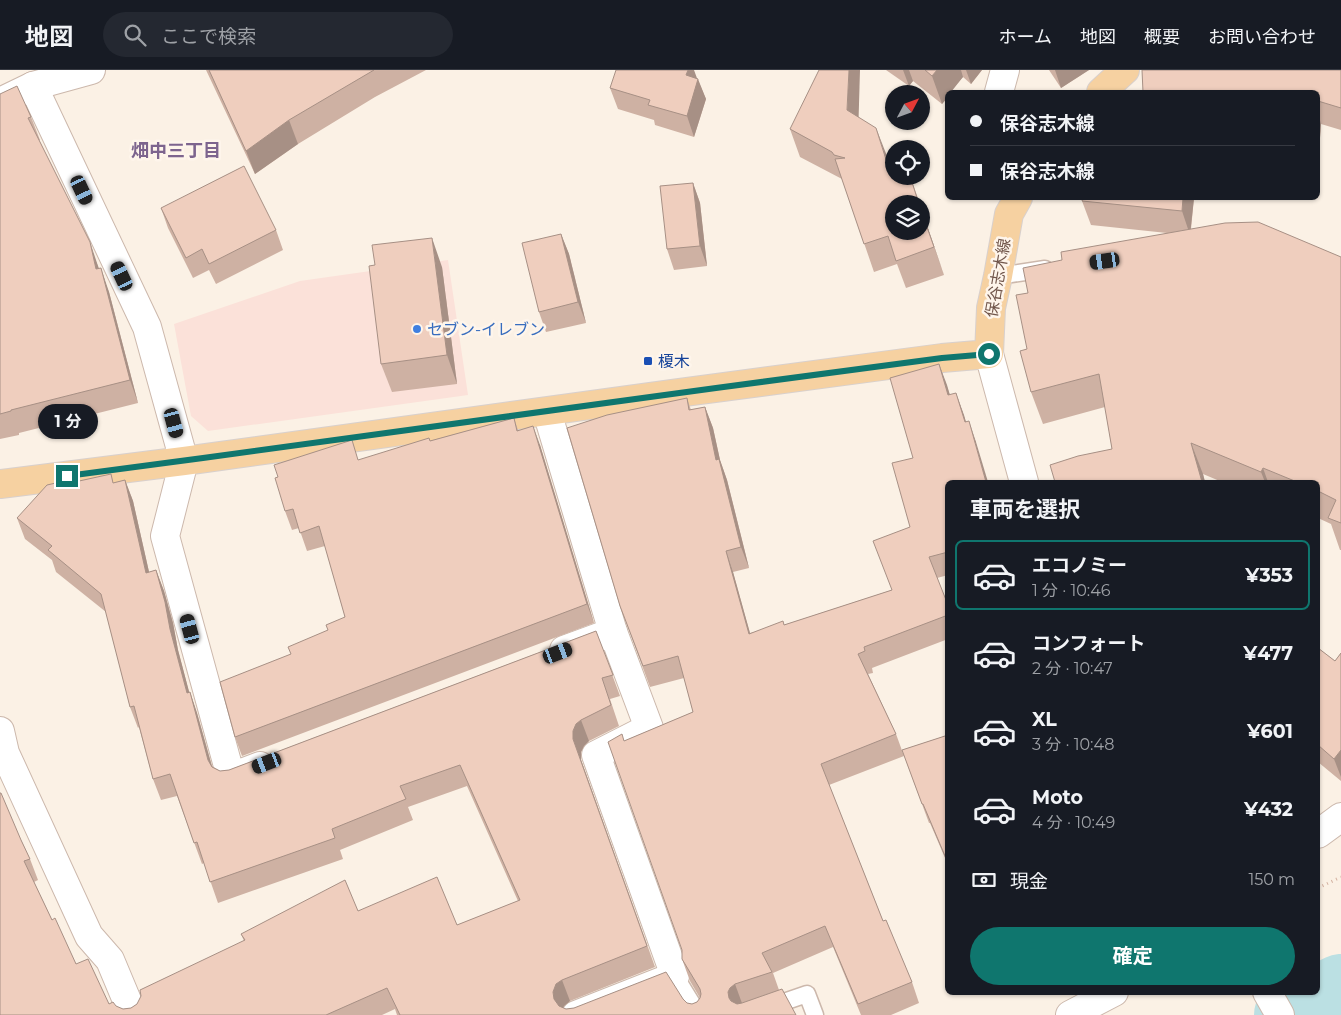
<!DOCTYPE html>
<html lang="ja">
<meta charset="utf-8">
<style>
body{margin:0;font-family:Montserrat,"Noto Sans JP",sans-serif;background:#242831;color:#f1f3f6;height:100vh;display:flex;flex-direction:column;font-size:19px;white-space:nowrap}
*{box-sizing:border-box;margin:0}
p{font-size:16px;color:#9ea1a6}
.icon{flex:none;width:28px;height:28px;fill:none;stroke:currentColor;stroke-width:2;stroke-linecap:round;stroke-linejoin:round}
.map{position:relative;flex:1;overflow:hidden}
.sheet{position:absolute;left:945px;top:410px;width:375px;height:515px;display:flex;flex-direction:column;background:#171b24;border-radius:8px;box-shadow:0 1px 4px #0004}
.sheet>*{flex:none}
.hud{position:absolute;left:945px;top:20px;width:375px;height:110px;border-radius:8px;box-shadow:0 1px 4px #0004;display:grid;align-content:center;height:110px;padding:0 25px;background:#171b24}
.needle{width:32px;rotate:49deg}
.fabs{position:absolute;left:885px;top:15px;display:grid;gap:10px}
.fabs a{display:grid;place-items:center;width:45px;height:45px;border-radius:50%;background:#171b24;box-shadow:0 1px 4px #0004;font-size:25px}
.end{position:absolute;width:22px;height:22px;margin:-11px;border:6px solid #0f766e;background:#fff;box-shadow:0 0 0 2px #fff}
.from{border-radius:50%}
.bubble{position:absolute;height:35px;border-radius:18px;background:#171b24;box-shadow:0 1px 4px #0004;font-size:16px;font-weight:700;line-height:35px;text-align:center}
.car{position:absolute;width:15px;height:30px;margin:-15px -8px;border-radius:6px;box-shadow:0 0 4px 1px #0007;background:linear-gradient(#222 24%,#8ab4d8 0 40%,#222 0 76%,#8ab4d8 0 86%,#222 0)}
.hud b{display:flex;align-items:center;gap:18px;height:48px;font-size:19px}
.hud b+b{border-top:1px solid #363941}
.hud i{width:12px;height:12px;background:#f1f3f6}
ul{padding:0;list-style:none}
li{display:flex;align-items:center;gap:15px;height:70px;margin:0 10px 8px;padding:0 15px;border:2px solid transparent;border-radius:8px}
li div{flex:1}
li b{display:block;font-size:19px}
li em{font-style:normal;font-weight:700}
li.active{border-color:#0f766e}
li>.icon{width:45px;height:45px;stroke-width:1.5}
h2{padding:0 25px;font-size:22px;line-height:60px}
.pay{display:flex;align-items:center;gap:12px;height:55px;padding:0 25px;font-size:19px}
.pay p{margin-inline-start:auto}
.button{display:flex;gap:10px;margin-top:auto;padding:10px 25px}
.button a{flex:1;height:58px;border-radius:30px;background:#0f766e;color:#fff;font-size:20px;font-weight:700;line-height:58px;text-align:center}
header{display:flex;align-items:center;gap:30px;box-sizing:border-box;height:70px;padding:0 25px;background:#171b24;border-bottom:1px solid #363941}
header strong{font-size:24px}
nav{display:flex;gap:28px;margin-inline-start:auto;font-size:18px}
.search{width:350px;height:45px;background:#242831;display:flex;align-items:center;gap:12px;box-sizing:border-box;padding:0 18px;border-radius:28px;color:#9ea1a6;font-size:19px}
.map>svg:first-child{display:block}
.commercial{fill:#fbe1d9}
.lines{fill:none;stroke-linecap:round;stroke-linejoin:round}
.river{stroke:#bbe0e3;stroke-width:72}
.service-casing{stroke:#ccb8ac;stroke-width:19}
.minor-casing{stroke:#ccb8ac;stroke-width:30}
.tertiary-casing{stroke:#ccb8ac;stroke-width:30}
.primary-casing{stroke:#d8d0cd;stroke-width:30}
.path{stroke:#d4b2a1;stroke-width:3;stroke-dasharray:1 4;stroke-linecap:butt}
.service{stroke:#fff;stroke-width:16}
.minor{stroke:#fff;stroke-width:28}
.tertiary{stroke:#fff;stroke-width:28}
.primary{stroke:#f6d1a1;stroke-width:28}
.wall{fill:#ceb1a3}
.shaded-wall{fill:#a79085}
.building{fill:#efcebe;stroke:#a79085}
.route{stroke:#0f766e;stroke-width:6}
.shop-dot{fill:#3f7fe0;stroke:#fef5eb;stroke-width:2}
.transit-dot{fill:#1a4fb4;stroke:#fef5eb;stroke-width:2}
.labels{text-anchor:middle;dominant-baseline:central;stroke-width:5;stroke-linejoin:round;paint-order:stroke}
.street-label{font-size:16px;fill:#72574c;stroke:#fef5eb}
.shop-label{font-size:16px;fill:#366cbe;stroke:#fef5eb;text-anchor:start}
.transit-label{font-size:16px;fill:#164399;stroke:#fef5eb;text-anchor:start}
.neighbourhood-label{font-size:18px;font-weight:bold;fill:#7d648e;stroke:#fef5eb}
</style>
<header>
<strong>地図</strong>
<div class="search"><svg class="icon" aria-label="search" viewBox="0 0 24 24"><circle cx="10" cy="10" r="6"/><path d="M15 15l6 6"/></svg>ここで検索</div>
<nav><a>ホーム</a><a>地図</a><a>概要</a><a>お問い合わせ</a></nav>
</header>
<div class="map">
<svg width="1341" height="945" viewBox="0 0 1341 945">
<rect width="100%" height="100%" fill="#fbf1e5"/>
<path class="commercial" d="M 448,190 L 468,325 L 208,361 L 191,346 L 174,254 L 300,211 Z"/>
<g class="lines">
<path class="river" d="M 1290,945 L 1341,920"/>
<g class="service-casing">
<g id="service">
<path d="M 998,206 L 1045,199"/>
<path d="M 675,906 L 699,945"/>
<path d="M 746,945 L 807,924 L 815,945"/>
</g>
</g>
<g class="minor-casing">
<g id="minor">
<path d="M 33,16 L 147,257 L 184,391 L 165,466 L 231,707 L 260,696"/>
<path d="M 999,22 L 1005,0"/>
<path d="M 0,32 L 33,16 L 91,0"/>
<path d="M 547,342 L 613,562 L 649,658 L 596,685 L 675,906 L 576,945"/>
<path d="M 564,580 L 613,562"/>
<path d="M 0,661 L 5,683 L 89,866 L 110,890 L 133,945"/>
<path d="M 1318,764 L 1341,747"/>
<path d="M 1070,945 L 1114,922"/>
</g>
</g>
<g class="tertiary-casing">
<g id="tertiary">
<path d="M 989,284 L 1024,412"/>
<path d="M 1267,922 L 1280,945"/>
</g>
</g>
<g class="primary-casing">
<g id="primary">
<path d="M 1101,22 L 1125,0"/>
<path d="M 0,414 L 184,391 L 678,323 L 942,288 L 989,284 L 991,238 L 998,206 L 1009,144 L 1018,128"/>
</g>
</g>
<path class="path" d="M 1318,818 L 1341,807"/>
<use href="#service" class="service"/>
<use href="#minor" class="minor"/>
<use href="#tertiary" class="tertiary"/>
<use href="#primary" class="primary"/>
</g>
<g class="wall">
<path d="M 206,0 L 426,0 L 375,27 L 298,74 L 255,104 Z"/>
<path d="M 886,0 L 982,0 L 971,14 L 963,7 L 948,22 L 948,27 L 942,34 L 913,11 L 909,16 Z"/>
<path d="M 1049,0 L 1089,0 L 1061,18 Z"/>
<path d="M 1341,0 L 1341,60 L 1321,54 L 1319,81 L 1318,81 L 1318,22 Z"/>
<path d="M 697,8 L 706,29 L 694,67 L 655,55 L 654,50 L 618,39 L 610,18 Z"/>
<path d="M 0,24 L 31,47 L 40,70 L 39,70 L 98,196 L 109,222 L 138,333 L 19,363 L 19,365 L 0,369 Z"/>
<path d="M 858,47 L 887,86 L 891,102 L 910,106 L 920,134 L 894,134 L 921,138 L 944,205 L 906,218 L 897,194 L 874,202 L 842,109 L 800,87 L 790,59 Z"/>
<path d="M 693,113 L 700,133 L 707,196 L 674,200 L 667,179 Z"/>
<path d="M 1083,128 L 1194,128 L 1191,159 L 1341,187 L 1341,480 L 1340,480 L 1331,454 L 1318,448 L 1318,412 L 1222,412 L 1203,404 L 1205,412 L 1055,412 L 1112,379 L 1105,337 L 1043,354 L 1031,322 L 1027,279 L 1028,223 L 1062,190 L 1167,163 L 1091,155 L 1082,131 Z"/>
<path d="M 161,138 L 276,160 L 283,180 L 216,214 L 209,200 L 193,208 L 168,158 Z"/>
<path d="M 561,164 L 569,184 L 586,253 L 546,262 L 539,242 Z"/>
<path d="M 375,195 L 442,197 L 457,314 L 392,322 L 381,294 Z"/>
<path d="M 939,294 L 950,325 L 956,323 L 966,352 L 976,372 L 948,412 L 948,505 L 937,508 L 948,535 L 948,569 L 872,598 L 873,603 L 868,604 L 896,664 L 904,686 L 829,715 L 883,851 L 912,912 L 919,933 L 891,945 L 861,945 L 833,877 L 773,903 L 779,920 L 796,945 L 397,945 L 395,939 L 382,945 L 0,945 L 21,770 L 30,789 L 38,810 L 34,812 L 52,850 L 76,894 L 109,934 L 123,939 L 131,938 L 244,871 L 241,864 L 358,841 L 457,855 L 518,831 L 467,716 L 408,737 L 413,750 L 340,780 L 343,789 L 218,833 L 204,793 L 202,794 L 177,726 L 161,730 L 153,709 L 139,657 L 138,658 L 130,637 L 106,542 L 56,502 L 52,490 L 25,469 L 17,448 L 70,412 L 114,413 L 125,410 L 133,431 L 149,502 L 156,500 L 164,521 L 173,553 L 178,580 L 189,622 L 190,622 L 197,643 L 212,696 L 220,701 L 229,700 L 596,561 L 620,626 L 610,629 L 619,656 L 589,671 L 584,676 L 581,682 L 581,690 L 655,897 L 570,931 L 564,936 L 563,938 L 566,939 L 683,929 L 687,933 L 692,934 L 697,932 L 700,928 L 690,911 L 682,889 L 682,880 L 624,671 L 693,642 L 684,608 L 650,617 L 620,536 L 687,328 L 691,340 L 705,337 L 713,358 L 720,390 L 727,410 L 749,498 L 733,502 L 750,563 L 784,555 L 892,520 L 910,457 L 913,388 Z"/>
<path d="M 514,348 L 518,360 L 540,375 L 594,553 L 242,686 L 235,667 L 290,585 L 328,560 L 345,547 L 325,476 L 307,481 L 299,458 L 292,460 L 285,441 L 360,390 Z"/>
<path d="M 1318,578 L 1335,591 L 1341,583 L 1341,711 L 1318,692 Z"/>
<path d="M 948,665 L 948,795 L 930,753 L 929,753 L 902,680 Z"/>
</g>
<g class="shaded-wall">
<path d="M 688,0 L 694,0 L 698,11 L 698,9 L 706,29 L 694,67 L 687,46 L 686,5 Z"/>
<path d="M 849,0 L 860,0 L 858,68 L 847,40 Z"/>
<path d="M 903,0 L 909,0 L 913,11 L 909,16 Z"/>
<path d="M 937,0 L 961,0 L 963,7 L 951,22 L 948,22 L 948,27 L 942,34 L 932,6 Z"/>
<path d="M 966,0 L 982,0 L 971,14 Z"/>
<path d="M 1055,0 L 1089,0 L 1061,18 Z"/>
<path d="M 1318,43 L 1321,54 L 1319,81 L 1318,76 Z"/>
<path d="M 289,50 L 298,74 L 255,104 L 246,81 Z"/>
<path d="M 876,58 L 887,86 L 900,130 L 890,102 Z"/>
<path d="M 693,113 L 700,133 L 707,196 L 700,176 Z"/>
<path d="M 1183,128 L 1194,128 L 1190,165 L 1182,141 Z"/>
<path d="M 921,138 L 944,205 L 921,140 Z"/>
<path d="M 561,164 L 569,184 L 586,253 L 578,232 Z"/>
<path d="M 432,168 L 442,197 L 457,314 L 447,285 Z"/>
<path d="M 90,172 L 98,196 L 105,223 L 96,199 Z"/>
<path d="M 101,198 L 109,222 L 138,333 L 130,310 Z"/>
<path d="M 939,294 L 947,315 L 956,347 L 948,325 Z"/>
<path d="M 956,323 L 964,345 L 972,373 L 965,352 Z"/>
<path d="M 705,337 L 713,358 L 720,390 L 727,410 L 749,498 L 741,477 L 716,390 Z"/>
<path d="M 969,351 L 976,372 L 988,412 L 986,412 Z"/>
<path d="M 533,356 L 540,375 L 594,553 L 587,534 Z"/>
<path d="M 1191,373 L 1203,404 L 1205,412 L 1202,412 Z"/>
<path d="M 1263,398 L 1268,412 L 1265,412 L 1261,402 Z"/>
<path d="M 125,410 L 133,431 L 154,524 L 146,503 Z"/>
<path d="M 726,481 L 733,502 L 756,585 L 749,564 Z"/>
<path d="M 156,500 L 164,521 L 173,553 L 178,580 L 195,644 L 187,623 L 170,559 Z"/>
<path d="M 190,622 L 197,643 L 216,711 L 208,690 Z"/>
<path d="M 581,650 L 589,671 L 584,676 L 581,682 L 581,690 L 655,897 L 573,669 L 573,661 L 576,654 Z"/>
<path d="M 1341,680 L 1341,707 L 1334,689 Z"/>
<path d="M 562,910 L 570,931 L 564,936 L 561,943 L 554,929 L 553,922 L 556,914 Z"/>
<path d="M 735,914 L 743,936 L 738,939 L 729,928 L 728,922 L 730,918 Z"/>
</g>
<g class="building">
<path d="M 209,0 L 374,0 L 289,50 L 246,81 Z"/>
<path d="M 616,0 L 688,0 L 686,5 L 698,9 L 687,46 L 648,35 L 650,30 L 610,18 Z"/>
<path d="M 819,0 L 849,0 L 847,40 L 876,58 L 890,102 L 894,101 L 894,106 L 910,106 L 919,134 L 894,134 L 894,161 L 921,161 L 921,140 L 934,177 L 896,191 L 888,166 L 864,174 L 835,89 L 845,88 L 834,85 L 832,82 L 790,59 Z"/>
<path d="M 925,0 L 937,0 L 932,6 Z"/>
<path d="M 1142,0 L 1341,0 L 1341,38 L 1318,31 L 1318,22 L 1143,22 Z"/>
<path d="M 17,16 L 31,47 L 28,48 L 90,172 L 96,199 L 101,198 L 130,310 L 11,340 L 11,341 L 0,344 L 0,24 Z"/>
<path d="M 244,96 L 276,160 L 209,194 L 202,179 L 186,188 L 161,138 Z"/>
<path d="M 693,113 L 700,176 L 667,179 L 660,116 Z"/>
<path d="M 1083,128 L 1183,128 L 1182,141 L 1082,131 Z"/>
<path d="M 1258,152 L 1341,187 L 1341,453 L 1328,448 L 1336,430 L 1318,421 L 1318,412 L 1297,412 L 1263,398 L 1261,402 L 1191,373 L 1202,412 L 1055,412 L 1050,395 L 1078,386 L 1112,379 L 1099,304 L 1031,322 L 1020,281 L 1027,279 L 1016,225 L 1028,223 L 1023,198 L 1062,190 L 1061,182 L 1225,153 Z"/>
<path d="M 561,164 L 578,232 L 539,242 L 522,173 Z"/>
<path d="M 432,168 L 447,285 L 381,294 L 369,196 L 375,195 L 372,175 Z"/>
<path d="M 939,294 L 948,325 L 956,323 L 965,352 L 969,351 L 986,412 L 948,412 L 948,482 L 929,487 L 948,535 L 948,545 L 864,577 L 865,581 L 858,584 L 896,664 L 821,694 L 883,851 L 886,850 L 912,912 L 858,934 L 825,856 L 762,883 L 772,902 L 735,914 L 730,918 L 728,922 L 729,928 L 731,931 L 737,934 L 742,933 L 782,919 L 796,945 L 400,945 L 387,918 L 326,945 L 0,945 L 0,723 L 1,723 L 21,770 L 30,789 L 24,791 L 52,850 L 55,848 L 76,894 L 88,889 L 109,934 L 113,932 L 116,936 L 123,939 L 131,938 L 137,934 L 141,926 L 140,920 L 245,870 L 241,864 L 345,810 L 358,841 L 437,807 L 457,855 L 520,830 L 460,695 L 400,716 L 406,729 L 332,759 L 335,768 L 210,812 L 197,772 L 194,773 L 170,704 L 153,709 L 134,636 L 130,637 L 101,524 L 48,480 L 52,476 L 17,448 L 47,415 L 69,410 L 70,413 L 111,404 L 113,413 L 125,410 L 146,503 L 156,500 L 165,532 L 170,559 L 187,623 L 190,622 L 208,690 L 212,697 L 220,701 L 229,700 L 596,561 L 613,605 L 602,608 L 611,635 L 581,650 L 576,654 L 573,661 L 573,669 L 647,876 L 562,910 L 556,914 L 553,922 L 554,929 L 559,936 L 566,939 L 574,938 L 666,902 L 683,929 L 687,933 L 692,934 L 697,932 L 700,928 L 701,924 L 700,919 L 682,889 L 682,880 L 608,672 L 622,664 L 624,671 L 693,642 L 678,586 L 643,596 L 620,536 L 567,358 L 607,345 L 687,328 L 689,340 L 705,337 L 716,390 L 719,389 L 741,477 L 726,481 L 749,564 L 783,551 L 784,555 L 892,520 L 873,471 L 910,457 L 892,393 L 913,388 L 890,308 Z"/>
<path d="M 514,348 L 517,361 L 533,356 L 587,534 L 235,667 L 220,612 L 291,584 L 288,577 L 328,560 L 326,555 L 345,547 L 319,456 L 300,463 L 293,439 L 285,441 L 275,408 L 278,407 L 274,395 L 352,370 L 358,390 L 429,368 L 430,371 Z"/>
<path d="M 1318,578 L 1335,591 L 1341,583 L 1341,680 L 1334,689 L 1318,675 Z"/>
<path d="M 948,665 L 948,793 L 923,734 L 922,734 L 902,680 Z"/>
</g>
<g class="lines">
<path class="route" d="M 67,406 L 203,388 L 716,318 L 942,288 L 989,284"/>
</g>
<circle class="shop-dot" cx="417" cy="259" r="5"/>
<rect class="transit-dot" x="643" y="286" width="10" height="10" rx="2.5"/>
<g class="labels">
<g class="street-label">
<text transform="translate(998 208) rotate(-80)">保谷志木線</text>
</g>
<g class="shop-label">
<text x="427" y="259">セブン-イレブン</text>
</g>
<g class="transit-label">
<text x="658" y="291">榎木</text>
</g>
<g class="neighbourhood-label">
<text x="176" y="81">畑中三丁目</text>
</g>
</g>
</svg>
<div class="fabs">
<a><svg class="needle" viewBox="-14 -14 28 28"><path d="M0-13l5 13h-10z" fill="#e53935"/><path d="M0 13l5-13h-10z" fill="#9ea1a6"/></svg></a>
<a><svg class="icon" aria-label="locate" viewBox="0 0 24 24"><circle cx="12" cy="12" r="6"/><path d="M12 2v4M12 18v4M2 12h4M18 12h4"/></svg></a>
<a><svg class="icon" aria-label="layers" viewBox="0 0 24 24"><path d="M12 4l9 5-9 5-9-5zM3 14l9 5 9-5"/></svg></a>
</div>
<i class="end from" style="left:989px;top:284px"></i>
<i class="end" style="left:67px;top:406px"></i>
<div class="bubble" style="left:38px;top:334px;width:60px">1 分</div>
<i class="car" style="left:82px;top:120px;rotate:155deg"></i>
<i class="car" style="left:1105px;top:191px;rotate:262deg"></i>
<i class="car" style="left:122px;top:206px;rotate:335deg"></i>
<i class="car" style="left:174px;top:353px;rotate:165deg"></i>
<i class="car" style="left:190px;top:559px;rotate:345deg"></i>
<i class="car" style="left:558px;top:583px;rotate:69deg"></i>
<i class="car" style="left:267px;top:693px;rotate:249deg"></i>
<div class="hud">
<b><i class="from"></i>保谷志木線</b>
<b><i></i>保谷志木線</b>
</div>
<section class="sheet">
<h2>車両を選択</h2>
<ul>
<li class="active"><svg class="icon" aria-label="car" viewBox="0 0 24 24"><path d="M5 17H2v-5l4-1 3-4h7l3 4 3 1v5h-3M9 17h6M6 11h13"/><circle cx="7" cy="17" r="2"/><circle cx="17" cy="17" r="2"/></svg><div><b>エコノミー</b><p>1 分 · 10:46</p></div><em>¥353</em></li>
<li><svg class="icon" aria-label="car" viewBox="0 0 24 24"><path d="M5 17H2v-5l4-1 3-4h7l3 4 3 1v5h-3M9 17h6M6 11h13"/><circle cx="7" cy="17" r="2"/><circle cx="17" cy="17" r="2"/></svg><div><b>コンフォート</b><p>2 分 · 10:47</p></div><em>¥477</em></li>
<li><svg class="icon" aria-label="car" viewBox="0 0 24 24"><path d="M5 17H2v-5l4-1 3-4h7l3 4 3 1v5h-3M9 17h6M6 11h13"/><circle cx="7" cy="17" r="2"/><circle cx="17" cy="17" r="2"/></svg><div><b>XL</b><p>3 分 · 10:48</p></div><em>¥601</em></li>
<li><svg class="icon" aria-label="car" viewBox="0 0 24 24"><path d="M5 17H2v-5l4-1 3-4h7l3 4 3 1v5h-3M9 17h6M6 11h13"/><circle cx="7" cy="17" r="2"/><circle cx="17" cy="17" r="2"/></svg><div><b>Moto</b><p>4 分 · 10:49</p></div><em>¥432</em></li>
</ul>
<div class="pay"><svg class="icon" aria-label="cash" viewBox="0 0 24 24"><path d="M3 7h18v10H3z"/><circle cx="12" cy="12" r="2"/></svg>現金<p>150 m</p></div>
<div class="button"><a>確定</a></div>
</section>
</div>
